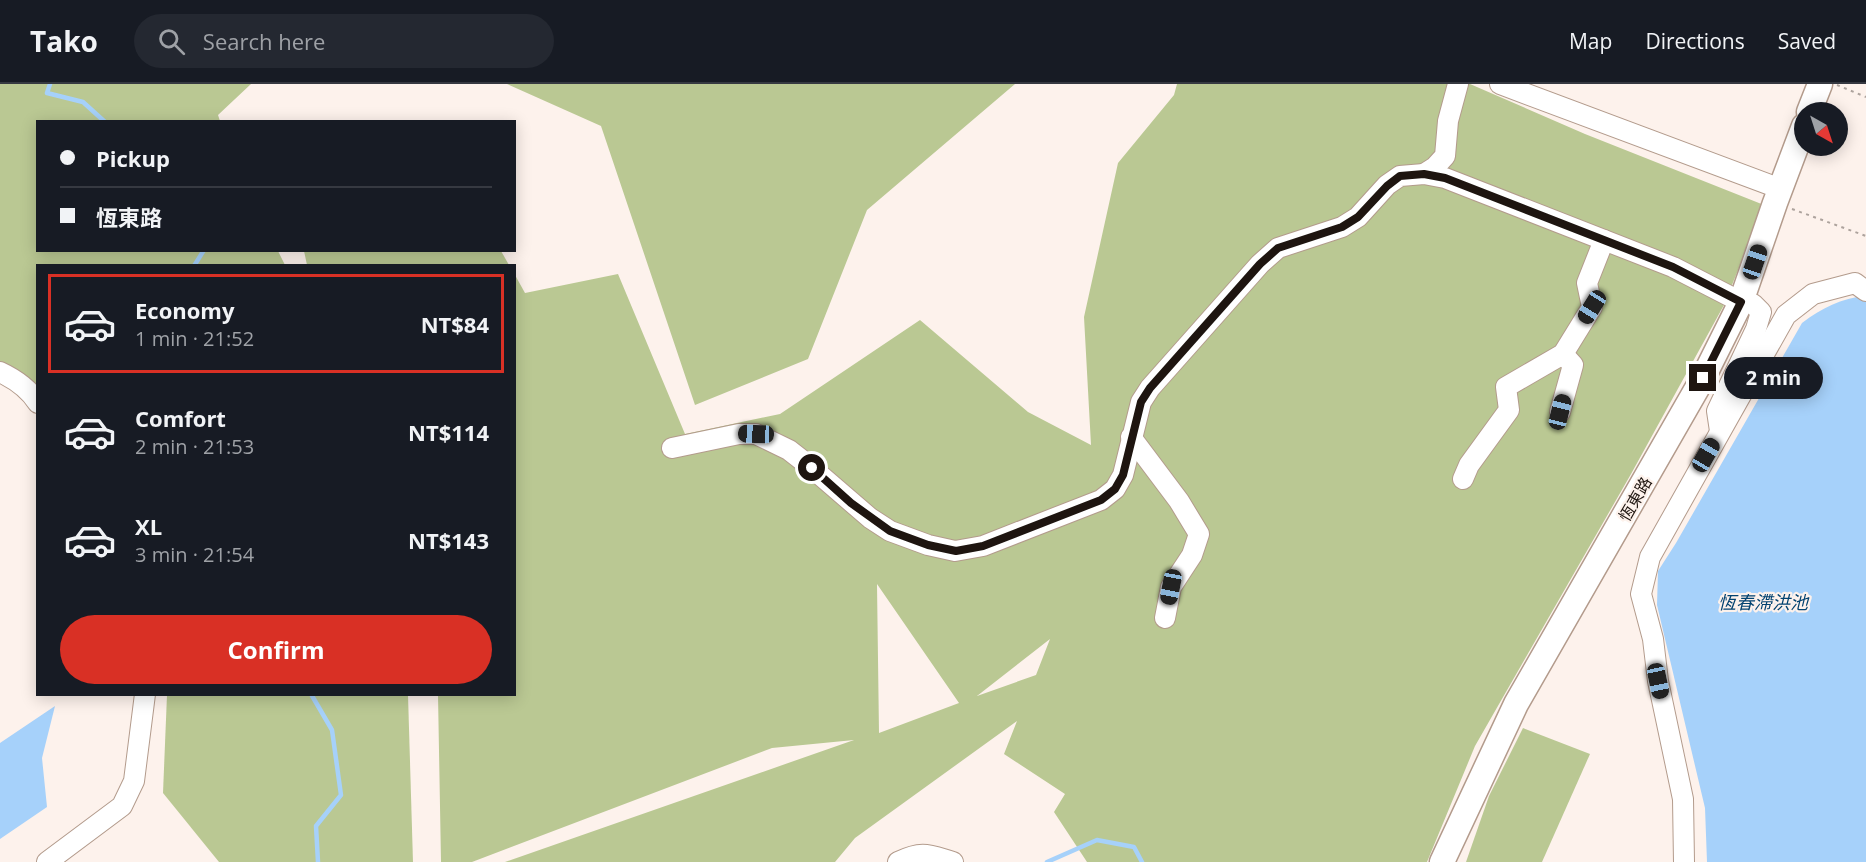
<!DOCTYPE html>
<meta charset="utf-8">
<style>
body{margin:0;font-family:"Open Sans","Noto Sans TC",sans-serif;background:#242831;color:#f1f3f6;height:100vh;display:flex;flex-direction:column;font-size:22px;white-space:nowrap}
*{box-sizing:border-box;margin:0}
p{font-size:20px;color:#9ea1a6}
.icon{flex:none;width:33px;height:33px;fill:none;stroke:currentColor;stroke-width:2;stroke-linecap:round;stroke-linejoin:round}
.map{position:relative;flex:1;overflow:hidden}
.panel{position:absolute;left:36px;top:180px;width:480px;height:432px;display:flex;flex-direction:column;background:#171b24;border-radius:0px;box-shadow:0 3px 15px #0003}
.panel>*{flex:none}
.top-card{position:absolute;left:36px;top:36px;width:480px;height:132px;border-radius:0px;box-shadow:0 3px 15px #0003;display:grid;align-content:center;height:132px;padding:0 24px;background:#171b24}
.needle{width:39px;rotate:141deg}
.buttons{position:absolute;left:1794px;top:18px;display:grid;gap:12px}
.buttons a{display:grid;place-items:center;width:54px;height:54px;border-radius:50%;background:#171b24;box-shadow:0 3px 15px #0003;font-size:30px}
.end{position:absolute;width:27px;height:27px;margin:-14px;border:8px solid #1e1510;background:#fff;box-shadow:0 0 0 3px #fff}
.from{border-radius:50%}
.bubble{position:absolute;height:42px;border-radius:21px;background:#171b24;box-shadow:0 3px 15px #0003;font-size:20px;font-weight:700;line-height:42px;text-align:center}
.car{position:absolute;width:18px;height:36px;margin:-18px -9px;border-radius:8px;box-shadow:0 0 4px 2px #0007;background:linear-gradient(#222 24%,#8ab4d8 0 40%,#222 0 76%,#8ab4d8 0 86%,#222 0)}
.top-card b{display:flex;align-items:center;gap:21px;height:57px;font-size:22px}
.top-card b+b{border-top:2px solid #363941}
.top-card i{width:15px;height:15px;background:#f1f3f6}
ul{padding:10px 0 0;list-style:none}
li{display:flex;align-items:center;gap:18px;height:99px;margin:0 12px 9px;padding:0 12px;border:3px solid transparent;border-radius:0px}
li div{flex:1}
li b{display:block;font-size:22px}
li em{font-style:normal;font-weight:700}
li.current{border-color:#d93025}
li>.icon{width:54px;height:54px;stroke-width:1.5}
.primary-button{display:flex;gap:12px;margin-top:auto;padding:12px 24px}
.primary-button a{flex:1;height:69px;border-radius:36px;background:#d93025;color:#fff;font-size:24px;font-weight:700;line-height:69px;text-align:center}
header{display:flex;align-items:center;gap:36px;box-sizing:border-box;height:84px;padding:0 30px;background:#171b24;border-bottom:2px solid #363941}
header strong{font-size:28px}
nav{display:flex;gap:33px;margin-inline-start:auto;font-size:21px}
.search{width:420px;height:54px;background:#242831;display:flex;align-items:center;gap:15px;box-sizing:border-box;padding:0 21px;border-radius:33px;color:#9ea1a6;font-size:22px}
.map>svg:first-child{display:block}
.green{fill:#bac893;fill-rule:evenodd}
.water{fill:#a6d1fa}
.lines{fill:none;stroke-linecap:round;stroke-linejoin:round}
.stream{stroke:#a6d1fa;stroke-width:4.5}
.minor-casing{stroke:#b39b8c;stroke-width:22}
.major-casing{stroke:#b39b8c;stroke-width:27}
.path{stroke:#ada39d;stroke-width:2;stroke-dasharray:3 4.5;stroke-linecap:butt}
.minor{stroke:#fff;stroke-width:20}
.major{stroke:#fff;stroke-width:24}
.route{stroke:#1e1510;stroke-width:8}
.labels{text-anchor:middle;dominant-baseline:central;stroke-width:4.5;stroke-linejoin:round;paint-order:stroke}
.street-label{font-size:16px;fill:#1e1510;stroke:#fdf2ec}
.water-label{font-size:18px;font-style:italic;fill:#024270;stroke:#fdf2ec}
</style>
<header>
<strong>Tako</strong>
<div class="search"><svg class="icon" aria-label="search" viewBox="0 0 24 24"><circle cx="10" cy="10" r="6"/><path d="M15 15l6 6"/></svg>Search here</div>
<nav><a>Map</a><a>Directions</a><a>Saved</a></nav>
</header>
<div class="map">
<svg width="1866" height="778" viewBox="0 0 1866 778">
<rect width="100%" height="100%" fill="#fdf2ec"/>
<g class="green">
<path d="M 0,0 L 251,0 L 218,31 L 220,37 L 38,38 L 38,166 L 278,167 L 285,181 L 38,182 L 37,308 L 0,291 Z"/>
<path d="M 507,0 L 1015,0 L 867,126 L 808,275 L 695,321 L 601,42 Z"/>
<path d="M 1177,0 L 1470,0 L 1585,50 L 1764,121 L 1724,221 L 1631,390 L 1475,662 L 1427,778 L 1087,778 L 1054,728 L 1065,710 L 1004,670 L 1017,637 L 855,754 L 835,778 L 505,778 L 854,656 L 772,664 L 472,778 L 441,778 L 438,611 L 514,610 L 515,191 L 525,209 L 618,190 L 685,350 L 780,330 L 920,236 L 1028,328 L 1091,361 L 1084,233 L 1118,79 L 1174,11 ZM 877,500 L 959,619 L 879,649 L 877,501 ZM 1050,555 L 1036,591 L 977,612 Z"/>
<path d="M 304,167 L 501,167 L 509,181 L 307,181 Z"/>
<path d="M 167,611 L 408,611 L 413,778 L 219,778 L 163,709 Z"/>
<path d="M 1523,644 L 1590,670 L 1542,778 L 1466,778 L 1489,712 Z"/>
</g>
<g class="water">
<path d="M 1866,212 L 1866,778 L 1707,778 L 1705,724 L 1657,521 L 1658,487 L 1676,459 L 1802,239 C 1822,224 1841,214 1866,212 Z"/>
<path d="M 55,622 L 42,674 L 47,723 L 0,755 L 0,659 Z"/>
</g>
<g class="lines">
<g class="stream">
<path d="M 50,0 L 47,9 L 83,18 L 105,38"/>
<path d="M 194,182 L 204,166"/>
<path d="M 311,610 L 332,646 L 341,711 L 316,742 L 318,778"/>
<path d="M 1047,778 L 1097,756 L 1134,763 L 1142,778"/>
</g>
<g class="minor-casing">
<g id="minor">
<path d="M 1500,0 L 1781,105"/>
<path d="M 1424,90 L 1435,83 L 1445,72 L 1448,37 L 1458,0"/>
<path d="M 0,288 C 15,295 29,305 38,319"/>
<path d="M 1560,328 L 1573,281 L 1563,270"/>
<path d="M 1131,353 L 1179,417 L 1199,450 L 1192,471 L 1171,503 L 1165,534"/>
<path d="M 672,364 L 739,350 L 756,350 L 789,366 L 812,384 L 870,434 L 890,447 L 928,461 L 955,467 L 983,462 L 1101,416 L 1115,405 L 1123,391 L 1141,318 L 1150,304 L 1260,180 L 1278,164 L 1342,143 L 1358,133 L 1387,101 L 1400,92 L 1424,90 L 1445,94 L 1673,183 L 1741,218 L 1753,220 L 1761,228 L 1756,245 L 1717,327 L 1720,347"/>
<path d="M 1463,395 L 1469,381 L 1509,326 L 1506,303 L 1563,270 L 1592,223 L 1587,199 L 1604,156"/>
<path d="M 47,778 L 122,722 L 134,697 L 145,610"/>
<path d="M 898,778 C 923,766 929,771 953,778"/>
<path d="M 1684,778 L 1683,715 L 1658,597 L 1653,555 L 1641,510 L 1650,473 L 1786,231 L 1813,210 L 1855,199 L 1866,207"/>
</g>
</g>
<g class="major-casing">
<g id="major">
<path d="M 1809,28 L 1820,0"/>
<path d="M 1442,778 L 1516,620 L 1703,294 L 1741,218 L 1775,119 L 1804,42"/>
</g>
</g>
<g class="path">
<path d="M 1837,1 L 1866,13"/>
<path d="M 1792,125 L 1866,152"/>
</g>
<use href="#minor" class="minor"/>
<use href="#major" class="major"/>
</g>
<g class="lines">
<path class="route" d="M 812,384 L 851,419 L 890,447 L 928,461 L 956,467 L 983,462 L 1101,416 L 1115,405 L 1123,391 L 1141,318 L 1150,304 L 1260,180 L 1278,164 L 1342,143 L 1358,133 L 1387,102 L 1400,92 L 1424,90 L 1445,94 L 1673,183 L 1741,218 L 1703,294"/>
</g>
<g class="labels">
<g class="street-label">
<text transform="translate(1635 415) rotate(-60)">恆東路</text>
</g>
<g class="water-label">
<text x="1763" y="518">恆春滯洪池</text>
</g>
</g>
</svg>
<div class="buttons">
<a><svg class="needle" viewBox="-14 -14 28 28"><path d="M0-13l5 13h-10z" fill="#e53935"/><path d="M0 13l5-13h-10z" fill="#9ea1a6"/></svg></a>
</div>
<i class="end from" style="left:812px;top:384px"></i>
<i class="end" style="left:1703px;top:294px"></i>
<div class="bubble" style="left:1724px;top:273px;width:99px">2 min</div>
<i class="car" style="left:1755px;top:178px;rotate:19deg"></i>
<i class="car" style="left:1592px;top:223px;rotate:212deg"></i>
<i class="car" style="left:1560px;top:328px;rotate:14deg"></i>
<i class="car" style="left:756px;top:350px;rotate:272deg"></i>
<i class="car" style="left:1706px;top:371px;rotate:30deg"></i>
<i class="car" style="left:1171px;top:503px;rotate:191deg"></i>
<i class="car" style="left:1658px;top:597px;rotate:168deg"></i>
<div class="top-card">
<b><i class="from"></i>Pickup</b>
<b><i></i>恆東路</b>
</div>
<section class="panel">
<ul>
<li class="current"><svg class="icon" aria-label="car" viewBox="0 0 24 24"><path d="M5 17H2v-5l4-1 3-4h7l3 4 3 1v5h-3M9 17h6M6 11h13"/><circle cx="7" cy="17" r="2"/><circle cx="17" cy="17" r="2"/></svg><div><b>Economy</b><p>1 min · 21:52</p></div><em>NT$84</em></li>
<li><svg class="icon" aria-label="car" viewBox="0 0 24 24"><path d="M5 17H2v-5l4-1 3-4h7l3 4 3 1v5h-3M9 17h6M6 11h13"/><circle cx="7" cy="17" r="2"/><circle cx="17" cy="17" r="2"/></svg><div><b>Comfort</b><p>2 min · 21:53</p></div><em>NT$114</em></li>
<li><svg class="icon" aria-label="car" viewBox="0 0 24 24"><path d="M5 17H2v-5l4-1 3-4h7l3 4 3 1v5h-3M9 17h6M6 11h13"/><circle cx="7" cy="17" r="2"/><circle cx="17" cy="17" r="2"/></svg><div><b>XL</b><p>3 min · 21:54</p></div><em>NT$143</em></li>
</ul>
<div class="primary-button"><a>Confirm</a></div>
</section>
</div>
